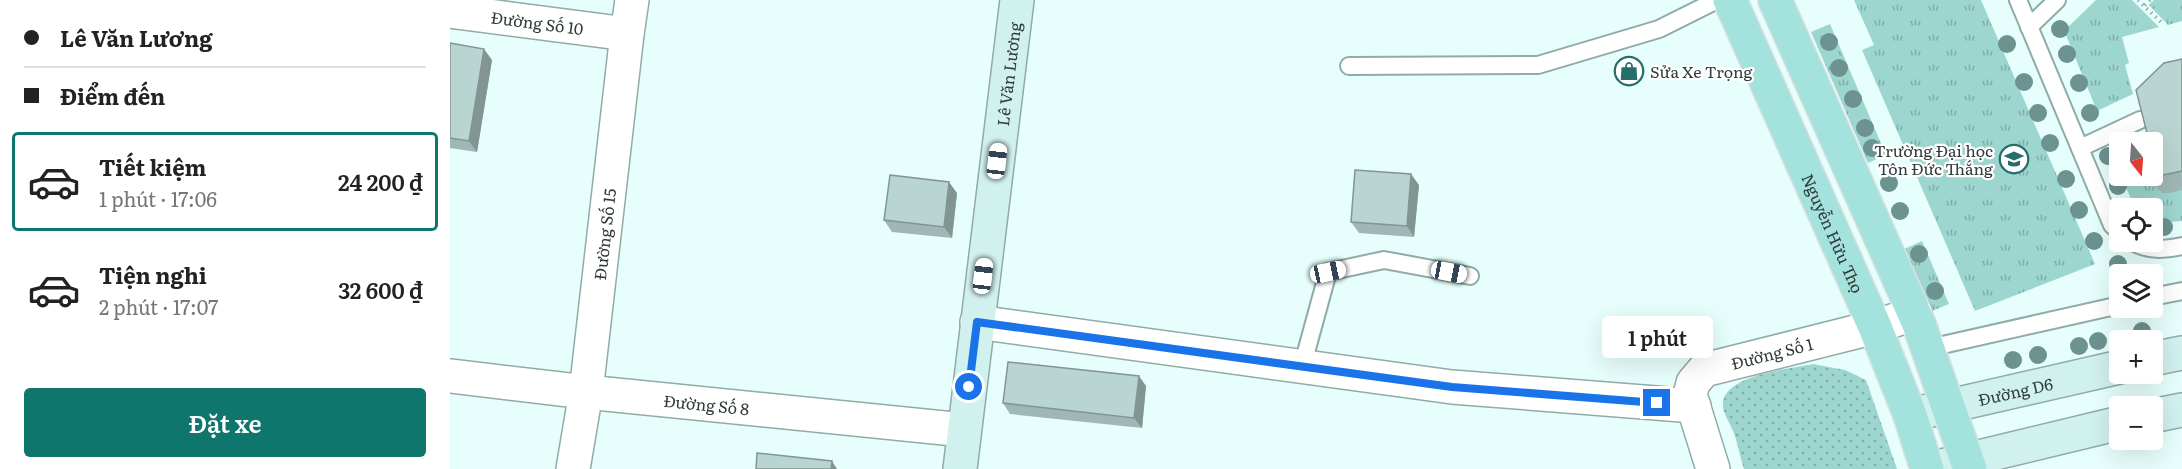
<!DOCTYPE html>
<html lang="vi">
<meta charset="utf-8">
<style>
body{margin:0;font-family:Literata,serif;background:#f6f6f6;color:#222;height:100vh;display:flex;flex-direction:column;font-size:22px;white-space:nowrap}
*{box-sizing:border-box;margin:0}
p{font-size:20px;color:#767676}
.icon{flex:none;width:33px;height:33px;fill:none;stroke:currentColor;stroke-width:2;stroke-linecap:round;stroke-linejoin:round}
.map{position:relative;flex:1;overflow:hidden}
.side{display:flex;flex-direction:column;background:#fff;width:450px}
.side>*{flex:none}
.hud{display:grid;align-content:center;height:132px;padding:0 24px;background:#fff}
.needle{width:39px;rotate:163deg}
.controls{position:absolute;left:1659px;top:132px;display:grid;gap:12px}
.controls a{display:grid;place-items:center;width:54px;height:54px;border-radius:6px;background:#fff;box-shadow:0 6px 24px #0002;font-size:30px}
.end{position:absolute;width:27px;height:27px;margin:-14px;border:8px solid #1a73e8;background:#fff;box-shadow:0 0 0 3px #fff}
.from{border-radius:50%}
.bubble{position:absolute;height:42px;border-radius:6px;background:#fff;box-shadow:0 6px 24px #0002;font-size:20px;font-weight:600;line-height:42px;text-align:center}
.car{position:absolute;width:18px;height:36px;margin:-18px -9px;border-radius:8px;box-shadow:0 0 4px 2px #0007;background:linear-gradient(#fff 24%,#345 0 40%,#fff 0 76%,#345 0 86%,#fff 0)}
.hud b{display:flex;align-items:center;gap:21px;height:57px;font-size:22px}
.hud b+b{border-top:2px solid #e0e0e0}
.hud i{width:15px;height:15px;background:#222}
ul{padding:0;list-style:none}
li{display:flex;align-items:center;gap:18px;height:99px;margin:0 12px 9px;padding:0 12px;border:3px solid transparent;border-radius:6px}
li div{flex:1}
li b{display:block;font-size:22px}
li em{font-style:normal;font-weight:600}
li.active{border-color:#0f766e}
li>.icon{width:54px;height:54px;stroke-width:1.5}
.cta{display:flex;gap:12px;margin-top:auto;padding:12px 24px}
.cta a{flex:1;height:69px;border-radius:6px;background:#0f766e;color:#fff;font-size:24px;font-weight:600;line-height:69px;text-align:center}
main{display:flex;flex:1;min-height:0}
.map>svg:first-child{display:block}
.grass{fill:url(#grass-tufts)}
.park{fill:url(#park-dots)}
.lines{fill:none;stroke-linecap:round;stroke-linejoin:round}
.lane-casing{stroke:#90aba8;stroke-width:20}
.street-casing{stroke:#90aba8;stroke-width:36}
.secondary-casing{stroke:#90aba8;stroke-width:36}
.primary-casing{stroke:#dedfdf;stroke-width:36}
.path{stroke:#9db0ae;stroke-width:4;stroke-dasharray:1.5 4.5;stroke-linecap:butt}
.lane{stroke:#fff;stroke-width:16}
.street{stroke:#fff;stroke-width:33}
.secondary{stroke:#d1f1ee;stroke-width:33}
.primary{stroke:#a3e2dd;stroke-width:33}
.tree{fill:#6d9390}
.wall{fill:#9fb7b5}
.shaded-wall{fill:#829593}
.building{fill:#b9d5d2;stroke:#829593;stroke-width:1.5}
.route{stroke:#1a73e8;stroke-width:8}
.labels{text-anchor:middle;dominant-baseline:central;stroke-width:4.5;stroke-linejoin:round;paint-order:stroke}
.street-label{font-size:16px;fill:#2f3a39;stroke:#fff}
.poi-label{font-size:16px;fill:#2f3a39;stroke:#fff;text-anchor:start}
</style>
<main>
<section class="side">
<div class="hud">
<b><i class="from"></i>Lê Văn Lương</b>
<b><i></i>Điểm đến</b>
</div>
<ul>
<li class="active"><svg class="icon" aria-label="car" viewBox="0 0 24 24"><path d="M5 17H2v-5l4-1 3-4h7l3 4 3 1v5h-3M9 17h6M6 11h13"/><circle cx="7" cy="17" r="2"/><circle cx="17" cy="17" r="2"/></svg><div><b>Tiết kiệm</b><p>1 phút · 17:06</p></div><em>24 200 ₫</em></li>
<li><svg class="icon" aria-label="car" viewBox="0 0 24 24"><path d="M5 17H2v-5l4-1 3-4h7l3 4 3 1v5h-3M9 17h6M6 11h13"/><circle cx="7" cy="17" r="2"/><circle cx="17" cy="17" r="2"/></svg><div><b>Tiện nghi</b><p>2 phút · 17:07</p></div><em>32 600 ₫</em></li>
</ul>
<div class="cta"><a>Đặt xe</a></div>
</section>
<div class="map">
<svg width="1732" height="469" viewBox="0 0 1732 469">
<defs>
<pattern id="grass-tufts" width="24" height="20" patternUnits="userSpaceOnUse" patternTransform="scale(1.5)"><rect width="24" height="20" fill="#9dd5cf"/><path d="M3 7l-1-3M5 7V3M7 7l1-3M15 17l-1-3M17 17v-4M19 17l1-3" fill="none" stroke="#80aea9"/></pattern>
<pattern id="park-dots" width="8" height="8" patternUnits="userSpaceOnUse" patternTransform="scale(1.5)"><rect width="8" height="8" fill="#9dd5cf"/><path d="M2 2h.1M6 6h.1" fill="none" stroke="#80aea9" stroke-width="1.8" stroke-linecap="round"/></pattern>
</defs>
<rect width="100%" height="100%" fill="#e7fffc"/>
<g class="grass">
<path d="M 1404,0 L 1531,0 L 1645,264 L 1525,311 L 1412,50 L 1424,45 Z"/>
<path d="M 1646,0 L 1682,0 L 1709,27 L 1672,37 L 1679,63 L 1675,65 L 1683,94 L 1647,111 L 1616,35 L 1617,28 Z"/>
<path d="M 1704,0 L 1732,0 L 1732,21 L 1718,25 L 1699,5 Z"/>
<path d="M 1380,24 L 1436,155 L 1418,163 L 1361,32 Z"/>
<path d="M 1671,176 L 1698,176 L 1700,183 L 1712,193 L 1732,190 L 1732,221 L 1706,223 L 1703,221 L 1702,208 L 1685,208 Z"/>
<path d="M 1472,241 L 1499,304 L 1482,311 L 1454,249 Z"/>
</g>
<path class="park" d="M 1363,364 L 1395,370 L 1416,380 L 1447,469 L 1294,469 C 1290,457 1288,445 1284,433 C 1281,425 1274,415 1273,407 C 1269,375 1340,369 1363,364 Z"/>
<g class="lines">
<g class="lane-casing">
<g id="lane">
<path d="M 1568,0 L 1662,225 L 1670,232"/>
<path d="M 1579,27 L 1607,0"/>
<path d="M 899,66 L 1088,65 L 1209,29 L 1267,0"/>
<path d="M 1630,148 L 1690,120"/>
<path d="M 1682,242 C 1701,251 1712,250 1732,246"/>
<path d="M 1702,297 L 1732,291"/>
<path d="M 1479,348 L 1670,305"/>
<path d="M 852,367 L 878,272 L 934,260 L 1020,276"/>
</g>
</g>
<g class="street-casing">
<g id="street">
<path id="s1" d="M 0,11 L 177,34"/>
<path d="M 527,322 L 1002,387 L 1244,406"/>
<path id="s2" d="M 0,376 L 136,392 L 514,430"/>
<path id="s3" d="M 123,469 L 136,392 L 177,34 L 182,0"/>
<path id="s4" d="M 1263,469 L 1240,395 L 1243,383 L 1254,370 L 1425,327 L 1465,313"/>
</g>
</g>
<g class="secondary-casing">
<g id="secondary">
<path d="M 1702,359 L 1732,353"/>
<path id="s5" d="M 1460,415 L 1670,367"/>
<path d="M 1702,416 L 1732,410"/>
<path id="s6" d="M 510,469 L 567,0"/>
<path d="M 1479,469 L 1670,423"/>
</g>
</g>
<g class="primary-casing">
<g id="primary">
<path id="s7" d="M 1280,0 L 1425,327 L 1460,415 L 1477,469"/>
<path d="M 1325,0 L 1469,324 L 1520,469"/>
</g>
</g>
<g class="path">
<path d="M 1688,0 L 1694,6"/>
<path d="M 1700,0 L 1694,6 L 1714,25"/>
</g>
<use href="#lane" class="lane"/>
<use href="#street" class="street"/>
<use href="#secondary" class="secondary"/>
<use href="#primary" class="primary"/>
</g>
<g class="tree">
<circle cx="1610" cy="29" r="9"/>
<circle cx="1379" cy="42" r="9"/>
<circle cx="1557" cy="44" r="9"/>
<circle cx="1617" cy="54" r="9"/>
<circle cx="1389" cy="68" r="9"/>
<circle cx="1574" cy="82" r="9"/>
<circle cx="1629" cy="83" r="9"/>
<circle cx="1403" cy="99" r="9"/>
<circle cx="1588" cy="113" r="9"/>
<circle cx="1640" cy="113" r="9"/>
<circle cx="1415" cy="128" r="9"/>
<circle cx="1600" cy="143" r="9"/>
<circle cx="1422" cy="148" r="9"/>
<circle cx="1658" cy="156" r="9"/>
<circle cx="1616" cy="179" r="9"/>
<circle cx="1439" cy="183" r="9"/>
<circle cx="1668" cy="186" r="9"/>
<circle cx="1629" cy="210" r="9"/>
<circle cx="1450" cy="211" r="9"/>
<circle cx="1714" cy="227" r="9"/>
<circle cx="1644" cy="241" r="9"/>
<circle cx="1469" cy="254" r="9"/>
<circle cx="1668" cy="264" r="9"/>
<circle cx="1485" cy="291" r="9"/>
<circle cx="1692" cy="331" r="9"/>
<circle cx="1648" cy="341" r="9"/>
<circle cx="1629" cy="346" r="9"/>
<circle cx="1588" cy="355" r="9"/>
<circle cx="1563" cy="360" r="9"/>
</g>
<g class="wall">
<path d="M 0,43 L 42,60 L 27,152 L 0,148 Z"/>
<path d="M 1732,59 L 1732,190 L 1720,193 L 1712,193 L 1700,183 L 1695,176 L 1702,176 L 1697,133 Z"/>
<path d="M 969,185 L 964,237 L 909,233 L 901,222 Z"/>
<path d="M 507,193 L 502,238 L 442,232 L 434,220 Z"/>
<path d="M 696,386 L 692,428 L 560,414 L 553,403 Z"/>
</g>
<g class="shaded-wall">
<path d="M 34,49 L 42,60 L 27,152 L 19,141 Z"/>
<path d="M 961,174 L 969,185 L 964,237 L 957,226 Z"/>
<path d="M 499,182 L 507,193 L 502,238 L 494,227 Z"/>
<path d="M 689,376 L 696,386 L 692,428 L 684,418 Z"/>
<path d="M 382,461 L 387,469 L 381,469 Z"/>
</g>
<g class="building">
<path d="M 0,43 L 34,49 L 19,141 L 0,138 Z"/>
<path d="M 1732,59 L 1732,171 L 1708,176 L 1700,176 L 1702,176 L 1702,142 L 1688,142 L 1697,133 L 1686,90 L 1714,63 Z"/>
<path d="M 905,170 L 961,174 L 957,226 L 901,222 Z"/>
<path d="M 440,175 L 499,182 L 494,227 L 434,220 Z"/>
<path d="M 558,362 L 689,376 L 684,418 L 553,403 Z"/>
<path d="M 307,453 L 382,461 L 381,469 L 306,469 Z"/>
</g>
<g class="lines">
<path class="route" d="M 519,387 L 527,322 L 1002,387 L 1207,403"/>
</g>
<defs>
<g id="shop-ring" transform="scale(1.5)"><circle r="9.5" fill="#fff" stroke="#256f6a" stroke-width="1.5"/><path d="M-5-2.5h2.3a2.7 3.5 0 0 1 5.4 0H5L5.5 6h-11ZM-1.5-2.5h3a1.5 2.3 0 0 0-3 0Z" fill="#256f6a"/></g>
<g id="university-ring" transform="scale(1.5)"><circle r="9.5" fill="#fff" stroke="#256f6a" stroke-width="1.5"/><path d="M0-5L7-2L0 1L-7-2ZM-4 1L0 2.5L4 1V4Q0 6-4 4Z" fill="#256f6a"/></g>
</defs>
<g fill-rule="evenodd">
<use href="#shop-ring" x="1179" y="71"/>
<use href="#university-ring" x="1564" y="159"/>
</g>
<g class="labels">
<g class="street-label">
<text stroke="none"><textPath href="#s1" startOffset="88">Đường Số 10</textPath></text>
<text stroke="none"><textPath href="#s6" startOffset="398">Lê Văn Lương</textPath></text>
<text stroke="none"><textPath href="#s7" startOffset="255">Nguyễn Hữu Thọ</textPath></text>
<text stroke="none"><textPath href="#s3" startOffset="237">Đường Số 15</textPath></text>
<text stroke="none"><textPath href="#s4" startOffset="177">Đường Số 1</textPath></text>
<text stroke="none"><textPath href="#s5" startOffset="108">Đường D6</textPath></text>
<text stroke="none"><textPath href="#s2" startOffset="258">Đường Số 8</textPath></text>
</g>
<g class="poi-label">
<text x="1200" y="71">Sửa Xe Trọng</text>
<text x="1543" y="150" text-anchor="end">Trường Đại học<tspan x="1543" dy="18">Tôn Đức Thắng</tspan></text>
</g>
</g>
</svg>
<div class="controls">
<a><svg class="needle" viewBox="-14 -14 28 28"><path d="M0-13l5 13h-10z" fill="#e53935"/><path d="M0 13l5-13h-10z" fill="#767676"/></svg></a>
<a><svg class="icon" aria-label="locate" viewBox="0 0 24 24"><circle cx="12" cy="12" r="6"/><path d="M12 2v4M12 18v4M2 12h4M18 12h4"/></svg></a>
<a><svg class="icon" aria-label="layers" viewBox="0 0 24 24"><path d="M12 4l9 5-9 5-9-5zM3 14l9 5 9-5"/></svg></a>
<a>+</a>
<a>−</a>
</div>
<i class="end from" style="left:519px;top:387px"></i>
<i class="end" style="left:1207px;top:403px"></i>
<div class="bubble" style="left:1152px;top:316px;width:111px">1 phút</div>
<i class="car" style="left:547px;top:161px;rotate:7deg"></i>
<i class="car" style="left:878px;top:272px;rotate:78deg"></i>
<i class="car" style="left:999px;top:272px;rotate:101deg"></i>
<i class="car" style="left:533px;top:276px;rotate:7deg"></i>
</div>
</main>
